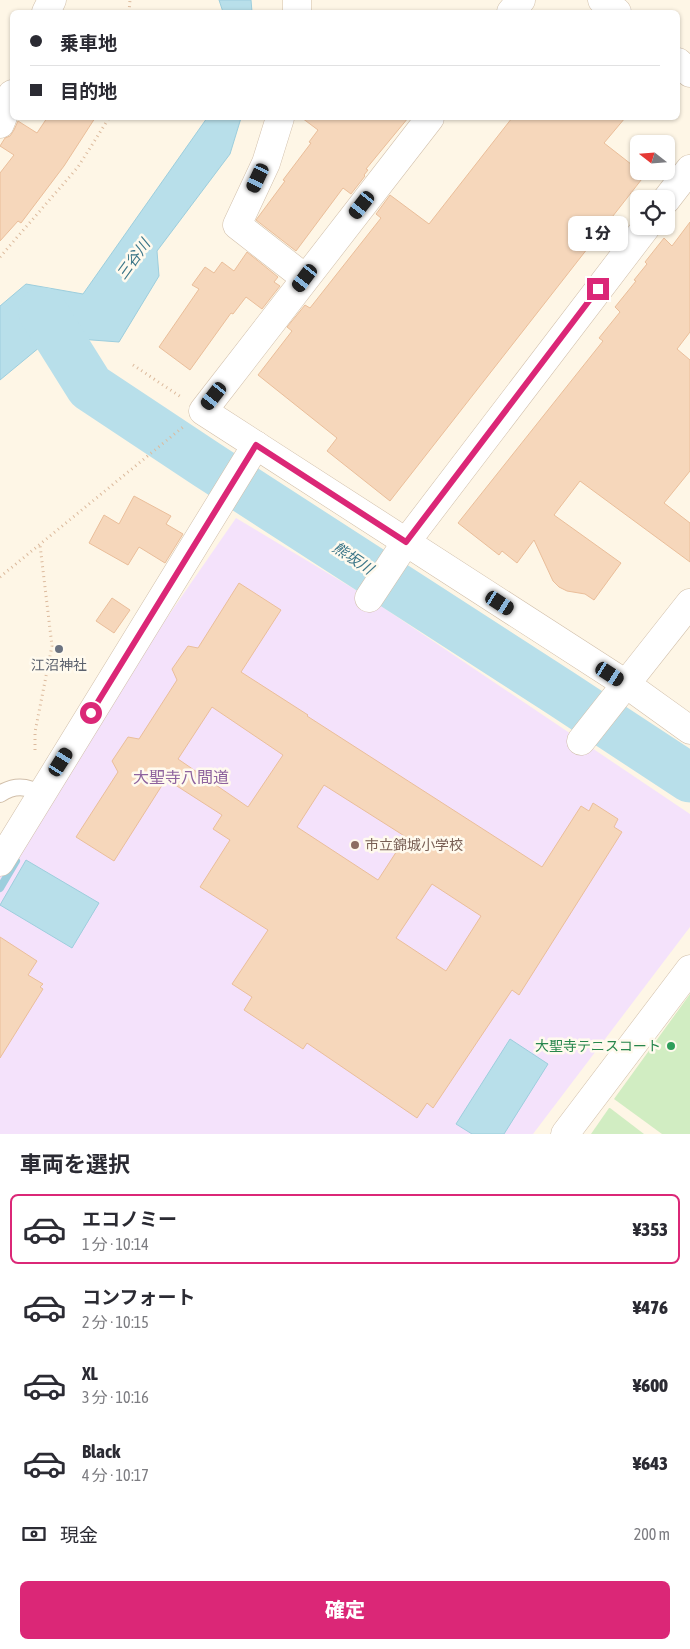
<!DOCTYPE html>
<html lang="ja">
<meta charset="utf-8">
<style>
body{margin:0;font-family:"Asap Condensed","Noto Sans JP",sans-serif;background:#f2f2f3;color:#2b2b33;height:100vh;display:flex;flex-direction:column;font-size:19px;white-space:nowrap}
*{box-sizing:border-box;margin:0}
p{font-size:16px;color:#7c7c81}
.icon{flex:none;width:28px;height:28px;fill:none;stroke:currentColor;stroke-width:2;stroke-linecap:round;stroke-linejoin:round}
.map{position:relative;height:1134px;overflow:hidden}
.details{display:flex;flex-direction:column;background:#fff;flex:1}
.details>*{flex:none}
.hud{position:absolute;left:10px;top:10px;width:670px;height:110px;border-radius:8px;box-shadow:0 1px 4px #0004;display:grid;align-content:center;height:110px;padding:0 20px;background:#fff}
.needle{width:32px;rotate:287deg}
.fabs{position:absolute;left:630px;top:135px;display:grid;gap:10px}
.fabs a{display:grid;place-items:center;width:45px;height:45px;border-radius:8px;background:#fff;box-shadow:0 1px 4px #0004;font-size:25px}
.end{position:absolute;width:22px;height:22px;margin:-11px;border:6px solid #db2777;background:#fff;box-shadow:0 0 0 2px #fff}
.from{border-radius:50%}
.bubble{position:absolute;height:35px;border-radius:8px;background:#fff;box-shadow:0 1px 4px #0004;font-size:16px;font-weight:800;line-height:35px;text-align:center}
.car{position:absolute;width:15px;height:30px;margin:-15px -8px;border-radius:6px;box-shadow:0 0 4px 1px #0007;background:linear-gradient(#222 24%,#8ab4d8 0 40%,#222 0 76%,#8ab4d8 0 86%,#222 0)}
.hud b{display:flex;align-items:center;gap:18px;height:48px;font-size:19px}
.hud b+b{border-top:1px solid #e1e1e2}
.hud i{width:12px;height:12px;background:#2b2b33}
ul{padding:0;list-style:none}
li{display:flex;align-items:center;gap:15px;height:70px;margin:0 10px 8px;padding:0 10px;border:2px solid transparent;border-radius:8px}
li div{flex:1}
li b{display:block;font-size:19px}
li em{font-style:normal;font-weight:800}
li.on{border-color:#db2777}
li>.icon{width:45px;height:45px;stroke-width:1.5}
h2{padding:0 20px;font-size:22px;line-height:60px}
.pay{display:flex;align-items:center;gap:12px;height:55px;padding:0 20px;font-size:19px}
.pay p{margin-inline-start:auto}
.primary-button{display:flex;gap:10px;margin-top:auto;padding:10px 20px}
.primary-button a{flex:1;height:58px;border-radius:8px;background:#db2777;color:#fff;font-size:20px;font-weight:800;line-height:58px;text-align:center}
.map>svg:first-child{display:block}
.education{fill:#f4e2fb}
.green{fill:#d1edc2}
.water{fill:#b8dfea;stroke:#9dcedd}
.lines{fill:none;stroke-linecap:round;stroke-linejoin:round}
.stream{stroke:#9dcedd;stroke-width:8}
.river{stroke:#b8dfea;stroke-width:49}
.building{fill:#f6d7bb;stroke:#eabe9a;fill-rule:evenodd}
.service-casing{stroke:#d1bfaa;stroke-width:18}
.minor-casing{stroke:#d1bfaa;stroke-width:29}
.tertiary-casing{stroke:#d1bfaa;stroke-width:29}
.path{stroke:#dcba9d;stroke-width:3;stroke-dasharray:1 4;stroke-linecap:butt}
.service{stroke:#fff;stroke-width:16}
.minor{stroke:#fff;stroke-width:28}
.tertiary{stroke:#fff;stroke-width:28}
.route{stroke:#db2777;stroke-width:6}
.worship-dot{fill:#6b7280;stroke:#fffaee;stroke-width:2}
.education-dot{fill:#8d6e63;stroke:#fffaee;stroke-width:2}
.leisure-dot{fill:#2e9e5b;stroke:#fffaee;stroke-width:2}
.labels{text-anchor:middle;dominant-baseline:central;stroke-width:5;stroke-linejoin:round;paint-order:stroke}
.worship-label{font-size:14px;fill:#5b616d;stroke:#fffaee}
.education-label{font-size:14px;fill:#785e54;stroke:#fffaee;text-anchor:start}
.leisure-label{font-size:14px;fill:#27864d;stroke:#fffaee;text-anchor:end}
.water-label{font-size:15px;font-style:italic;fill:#3c7688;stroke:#fffaee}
.quarter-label{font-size:16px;fill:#8e639e;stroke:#fffaee}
</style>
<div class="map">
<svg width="690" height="1134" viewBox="0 0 690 1134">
<rect width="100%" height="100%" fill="#fef6e6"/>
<path class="education" d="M 236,518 L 369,598 L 690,814 L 690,927 L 533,1134 L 0,1134 L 0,875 L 128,674 Z"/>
<g class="green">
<path d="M 690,994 L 690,1134 L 662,1134 L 614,1099 Z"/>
<path d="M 609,1108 L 610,1108 L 644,1134 L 591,1134 Z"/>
</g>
<g class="water">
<path d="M 219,0 L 251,0 L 252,12 L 223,12 Z"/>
<path d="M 207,118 L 241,118 L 230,154 L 157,251 L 159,276 L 119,342 L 52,337 L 0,380 L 0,306 L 26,284 L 83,294 Z"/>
<path d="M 26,860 L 99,903 L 72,948 L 0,905 Z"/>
<path d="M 510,1039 L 548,1064 L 504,1134 L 472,1134 L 456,1124 Z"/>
</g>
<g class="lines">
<path class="stream" d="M 0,888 L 16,861"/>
<path class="river" d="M 43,312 L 90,387 L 206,464 L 559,692 L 690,778"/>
</g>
<g class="building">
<path d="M 47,118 L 95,118 L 64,166 L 21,223 L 18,221 L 0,241 L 0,173 L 14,155 L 0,146 L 5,138 L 10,136 L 14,130 L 18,121 L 37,133 Z"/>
<path d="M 302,118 L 408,118 L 366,169 L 368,170 L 364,175 L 365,176 L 351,194 L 343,188 L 296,251 L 256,220 L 285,181 L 283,180 L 311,143 L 309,142 L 318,130 Z"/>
<path d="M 512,118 L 625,118 L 604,143 L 645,175 L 390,501 L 327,451 L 337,438 L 258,375 L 292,331 L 287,327 L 305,305 L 310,308 L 381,218 L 376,214 L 390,195 L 429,224 Z"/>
<path d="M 690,222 L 690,332 L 677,349 L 690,360 L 690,471 L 664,503 L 690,523 L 690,562 L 580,481 L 554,515 L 621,563 L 594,600 L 585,594 L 567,591 L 559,587 L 553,581 L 534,540 L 517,563 L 502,551 L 499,555 L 458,523 L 603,341 L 599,338 L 620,312 L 615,307 L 636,281 L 634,280 L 647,264 L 645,262 L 664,238 L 672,246 Z"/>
<path d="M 247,252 L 278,277 L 274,282 L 280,286 L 262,309 L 246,297 L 233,314 L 231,313 L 190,370 L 159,347 L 199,289 L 192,285 L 205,267 L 214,273 L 222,262 L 234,271 Z"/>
<path d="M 134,496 L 171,516 L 166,524 L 183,534 L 165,563 L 139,547 L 128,565 L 89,543 L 104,515 L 119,524 Z"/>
<path d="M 239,583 L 281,610 L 241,672 L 308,715 L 307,716 L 542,867 L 581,806 L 589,811 L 593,803 L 618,819 L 614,827 L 622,832 L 519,995 L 512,990 L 433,1108 L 427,1103 L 417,1118 L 307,1043 L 303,1049 L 244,1010 L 252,997 L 232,984 L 268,930 L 200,887 L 230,840 L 213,829 L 222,815 L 166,779 L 114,861 L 76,837 L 118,772 L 112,761 L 128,737 L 139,739 L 177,680 L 172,669 L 188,646 L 198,648 ZM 212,707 L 283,755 L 248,807 L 178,759 ZM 324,785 L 406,837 L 378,880 L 297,827 ZM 432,884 L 481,916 L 446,971 L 396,938 Z"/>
<path d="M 112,598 L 130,610 L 114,633 L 96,621 Z"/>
<path d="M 0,937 L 37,961 L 28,975 L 43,984 L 40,987 L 43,989 L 0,1058 Z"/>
</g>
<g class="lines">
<g class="service-casing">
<path id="service" d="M 0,794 C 14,785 27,785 41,795"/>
</g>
<g class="minor-casing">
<g id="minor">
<path d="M 46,12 L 52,0"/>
<path d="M 297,12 L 297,0"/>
<path d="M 511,12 L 521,0"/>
<path d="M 280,118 L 266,163 L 237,225 L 305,278"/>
<path d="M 430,118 L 203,411 L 626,684 L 690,730"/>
<path d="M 0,124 L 12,94"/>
<path d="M 666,200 L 690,169"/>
<path d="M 369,598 L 406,542 L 647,226"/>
<path d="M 581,741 L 690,603"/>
<path d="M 0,862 L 256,445"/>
<path d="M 565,1134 L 690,969"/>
</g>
</g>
<g class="tertiary-casing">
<g id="tertiary">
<path d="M 602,0 L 617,12"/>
<path d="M 678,62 L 690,73"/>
</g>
</g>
<g class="path">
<path d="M 129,12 L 130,0"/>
<path d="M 0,257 L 78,167 L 109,118"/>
<path d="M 133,365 L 181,397"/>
<path d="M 0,577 L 183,427"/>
<path d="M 35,750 L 35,732 L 52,646 L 40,545"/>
</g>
<use href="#service" class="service"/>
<use href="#minor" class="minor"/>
<use href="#tertiary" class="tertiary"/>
</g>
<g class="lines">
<path class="route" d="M 91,713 L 256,445 L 406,542 L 598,289"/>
</g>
<circle class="worship-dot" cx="59" cy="649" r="5"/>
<circle class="education-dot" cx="355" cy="845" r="5"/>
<circle class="leisure-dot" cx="671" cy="1046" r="5"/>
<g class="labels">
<g class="worship-label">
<text x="59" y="665">江沼神社</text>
</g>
<g class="education-label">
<text x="365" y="845">市立錦城小学校</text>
</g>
<g class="leisure-label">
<text x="661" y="1046">大聖寺テニスコート</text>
</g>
<g class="water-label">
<text transform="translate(133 259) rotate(-54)">三谷川</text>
<text transform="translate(353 558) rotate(33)">熊坂川</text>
</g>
<g class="quarter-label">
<text x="181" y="777">大聖寺八間道</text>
</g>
</g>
</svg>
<div class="fabs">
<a><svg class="needle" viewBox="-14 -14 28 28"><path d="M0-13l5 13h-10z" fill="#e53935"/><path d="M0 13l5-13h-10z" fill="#7c7c81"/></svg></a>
<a><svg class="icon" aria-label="locate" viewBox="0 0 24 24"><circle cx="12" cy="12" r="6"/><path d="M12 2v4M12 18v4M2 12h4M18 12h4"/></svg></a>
</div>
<i class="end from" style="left:91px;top:713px"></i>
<i class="end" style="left:598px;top:289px"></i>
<div class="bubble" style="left:568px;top:216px;width:60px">1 分</div>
<i class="car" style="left:258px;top:178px;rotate:205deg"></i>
<i class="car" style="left:362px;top:205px;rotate:218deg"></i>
<i class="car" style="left:305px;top:278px;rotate:217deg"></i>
<i class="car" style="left:214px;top:396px;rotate:218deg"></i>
<i class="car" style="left:500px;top:603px;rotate:123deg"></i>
<i class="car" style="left:610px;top:674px;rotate:123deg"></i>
<i class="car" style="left:61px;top:762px;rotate:32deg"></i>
<div class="hud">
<b><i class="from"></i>乗車地</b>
<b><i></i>目的地</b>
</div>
</div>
<section class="details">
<h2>車両を選択</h2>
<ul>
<li class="on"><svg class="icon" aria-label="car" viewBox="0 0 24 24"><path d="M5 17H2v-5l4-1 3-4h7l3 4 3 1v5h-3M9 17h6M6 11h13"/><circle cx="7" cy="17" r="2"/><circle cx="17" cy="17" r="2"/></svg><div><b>エコノミー</b><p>1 分 · 10:14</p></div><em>¥353</em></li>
<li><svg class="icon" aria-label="car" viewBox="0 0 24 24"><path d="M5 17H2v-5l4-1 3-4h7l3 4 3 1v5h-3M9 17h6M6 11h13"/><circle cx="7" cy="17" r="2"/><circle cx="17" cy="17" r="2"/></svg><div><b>コンフォート</b><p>2 分 · 10:15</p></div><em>¥476</em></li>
<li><svg class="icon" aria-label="car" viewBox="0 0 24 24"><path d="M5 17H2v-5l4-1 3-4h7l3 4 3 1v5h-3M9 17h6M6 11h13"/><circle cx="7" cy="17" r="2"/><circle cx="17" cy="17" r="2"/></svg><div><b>XL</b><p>3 分 · 10:16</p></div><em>¥600</em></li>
<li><svg class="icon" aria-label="car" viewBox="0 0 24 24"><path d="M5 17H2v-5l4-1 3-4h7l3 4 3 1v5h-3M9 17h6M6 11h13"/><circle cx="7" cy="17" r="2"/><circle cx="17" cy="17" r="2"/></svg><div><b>Black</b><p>4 分 · 10:17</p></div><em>¥643</em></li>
</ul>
<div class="pay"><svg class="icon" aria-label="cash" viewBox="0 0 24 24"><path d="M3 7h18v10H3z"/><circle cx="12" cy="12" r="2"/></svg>現金<p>200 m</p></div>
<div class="primary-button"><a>確定</a></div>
</section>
